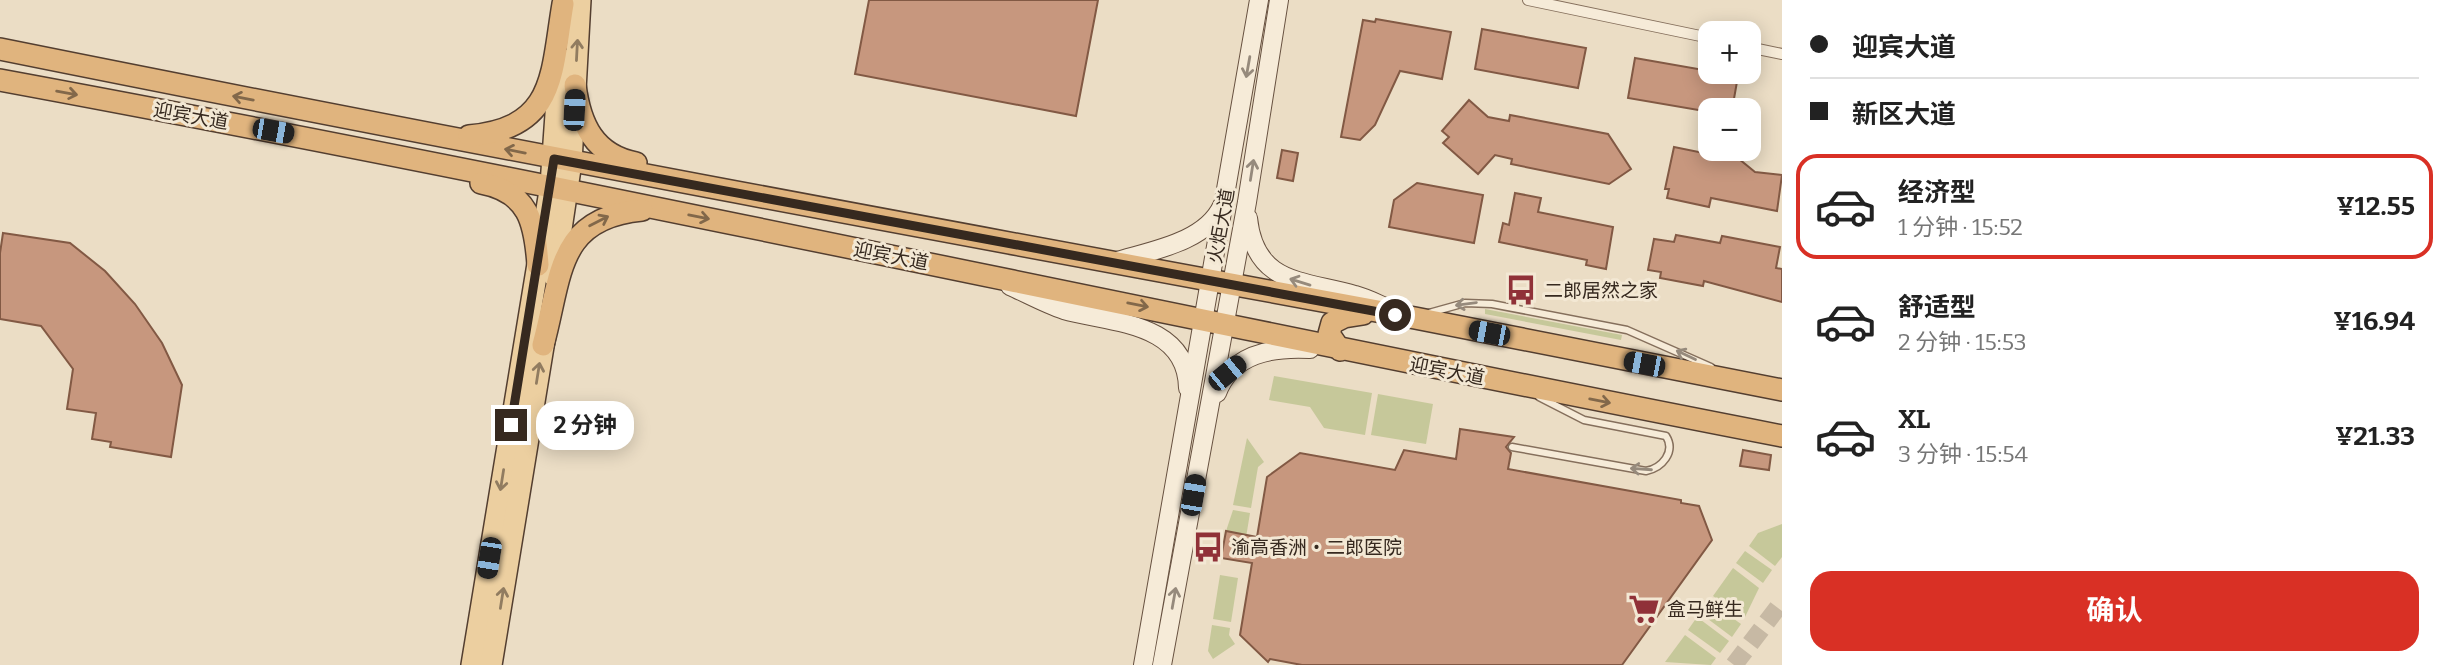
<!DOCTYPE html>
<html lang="zh">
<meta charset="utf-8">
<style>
body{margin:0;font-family:Bitter,"Noto Sans SC",serif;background:#f6f6f6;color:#222;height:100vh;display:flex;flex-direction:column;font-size:26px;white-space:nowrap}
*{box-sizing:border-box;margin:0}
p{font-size:23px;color:#767676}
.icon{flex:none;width:38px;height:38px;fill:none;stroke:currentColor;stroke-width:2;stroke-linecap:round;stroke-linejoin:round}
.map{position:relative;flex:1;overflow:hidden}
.drawer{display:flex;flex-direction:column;background:#fff;width:665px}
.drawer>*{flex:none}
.guide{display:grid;align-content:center;height:154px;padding:0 28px;background:#fff}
.tools{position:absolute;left:1698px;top:21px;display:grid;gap:14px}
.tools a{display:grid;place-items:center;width:63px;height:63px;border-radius:14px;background:#fff;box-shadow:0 4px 18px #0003;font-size:35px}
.end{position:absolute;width:32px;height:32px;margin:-16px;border:9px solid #36291f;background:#fff;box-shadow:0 0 0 4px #fff}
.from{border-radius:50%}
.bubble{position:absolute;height:49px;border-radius:21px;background:#fff;box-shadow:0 4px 18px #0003;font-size:23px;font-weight:700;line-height:49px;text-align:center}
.car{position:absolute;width:21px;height:42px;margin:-21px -10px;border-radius:9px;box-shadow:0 0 5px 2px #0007;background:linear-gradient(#222 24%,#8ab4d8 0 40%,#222 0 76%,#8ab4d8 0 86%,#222 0)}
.guide b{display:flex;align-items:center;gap:24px;height:66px;font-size:26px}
.guide b+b{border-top:2px solid #e0e0e0}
.guide i{width:18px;height:18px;background:#222}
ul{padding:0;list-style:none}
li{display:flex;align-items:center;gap:21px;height:105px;margin:0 14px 10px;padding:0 14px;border:4px solid transparent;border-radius:21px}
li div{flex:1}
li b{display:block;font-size:26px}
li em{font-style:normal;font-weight:700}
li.on{border-color:#d93025}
li>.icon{width:63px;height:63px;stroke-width:1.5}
.cta{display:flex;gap:14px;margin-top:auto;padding:14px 28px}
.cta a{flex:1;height:80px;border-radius:21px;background:#d93025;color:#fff;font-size:28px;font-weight:700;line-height:80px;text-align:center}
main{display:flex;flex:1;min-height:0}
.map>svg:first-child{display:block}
.green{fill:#c6c89a}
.building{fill:#c7977e;stroke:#825944;stroke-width:2}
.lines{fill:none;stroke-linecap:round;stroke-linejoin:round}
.secondary-tunnel{stroke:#c7b9a4;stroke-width:18;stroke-dasharray:18 9;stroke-linecap:butt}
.service-casing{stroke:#856f5c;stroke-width:9}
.pedestrian-casing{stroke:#856f5c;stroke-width:12}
.secondary-casing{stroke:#675140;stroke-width:20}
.primary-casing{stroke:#533e30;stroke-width:24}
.trunk-casing{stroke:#533e30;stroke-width:24}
.service{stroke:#f6ebd8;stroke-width:6}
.pedestrian{stroke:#f6ebd8;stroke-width:10}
.secondary{stroke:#f6ebd8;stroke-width:18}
.primary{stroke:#eccfa0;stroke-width:21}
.trunk{stroke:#e0b47e;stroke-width:21}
.oneway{stroke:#917c60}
.oneway2{stroke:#968a7c}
.oneway3{stroke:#82684a}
.route{stroke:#36291f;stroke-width:9}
.labels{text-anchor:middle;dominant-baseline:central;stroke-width:6;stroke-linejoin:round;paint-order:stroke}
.street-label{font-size:19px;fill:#36291f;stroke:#f3e8d4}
.poi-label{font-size:19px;fill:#36291f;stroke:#f3e8d4;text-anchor:start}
</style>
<main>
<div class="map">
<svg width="1782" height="665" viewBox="0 0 1782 665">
<rect width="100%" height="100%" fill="#ebddc5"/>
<g class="green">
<path d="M 1485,309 L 1622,335 L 1621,340 L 1485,314 Z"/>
<path d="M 1274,376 L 1372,393 L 1365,435 L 1324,428 L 1310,407 L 1269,400 Z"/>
<path d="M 1378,394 L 1433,404 L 1426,444 L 1371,435 Z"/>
<path d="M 1247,438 L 1264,462 L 1258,467 L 1251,508 L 1233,505 Z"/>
<path d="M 1233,510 L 1250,513 L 1242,562 L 1235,561 L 1240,534 L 1226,531 Z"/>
<path d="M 1782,524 L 1782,557 L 1775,566 L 1749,546 L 1758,533 Z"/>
<path d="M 1745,551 L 1772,570 L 1763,583 L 1736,563 Z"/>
<path d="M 1733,568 L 1759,588 L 1744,619 L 1713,596 Z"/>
<path d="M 1220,575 L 1238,578 L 1231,622 L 1213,619 Z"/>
<path d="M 1709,601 L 1741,624 L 1732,637 L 1700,613 Z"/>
<path d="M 1697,617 L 1729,641 L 1720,653 L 1688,630 Z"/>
<path d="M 1212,625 L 1230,628 L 1229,635 L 1235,644 L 1213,659 L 1208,651 Z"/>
<path d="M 1685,635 L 1716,658 L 1711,665 L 1665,662 Z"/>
</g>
<g class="building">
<path d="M 869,0 L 1098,0 L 1076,116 L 855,74 Z"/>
<path d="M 1376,19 L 1451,32 L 1442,79 L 1400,71 L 1375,125 L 1360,140 L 1341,137 L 1363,20 L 1375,22 Z"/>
<path d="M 1482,29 L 1586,48 L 1578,88 L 1475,69 Z"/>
<path d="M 1635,58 L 1738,76 L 1732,110 L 1710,112 L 1628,98 Z"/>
<path d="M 1469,100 L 1488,117 L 1509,121 L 1510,115 L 1608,134 L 1631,169 L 1609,184 L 1511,164 L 1512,159 L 1495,155 L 1478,174 L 1443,143 L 1449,137 L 1442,131 Z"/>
<path d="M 1674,147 L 1723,157 L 1728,150 L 1755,172 L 1782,175 L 1777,211 L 1711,198 L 1709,207 L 1667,198 L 1669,189 L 1665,189 Z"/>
<path d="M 1282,150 L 1298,153 L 1293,181 L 1277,178 Z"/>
<path d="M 1417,183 L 1483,195 L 1474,243 L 1389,227 L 1394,200 Z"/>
<path d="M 1515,193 L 1541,198 L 1538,212 L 1613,227 L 1606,269 L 1586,265 L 1587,260 L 1499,242 L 1503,223 L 1509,225 Z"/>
<path d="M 3,233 L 70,243 L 105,271 L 135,304 L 162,343 L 182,385 L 171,457 L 110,447 L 111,442 L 92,439 L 96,413 L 67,409 L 73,369 L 41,326 L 0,319 L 0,253 Z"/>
<path d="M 1676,235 L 1720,243 L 1722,236 L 1780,247 L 1776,268 L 1782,269 L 1782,302 L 1704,281 L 1703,286 L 1660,278 L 1661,272 L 1648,270 L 1654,239 L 1674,242 Z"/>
<path d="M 1460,429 L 1514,437 L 1506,447 L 1511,453 L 1508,469 L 1681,500 L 1681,503 L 1699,506 L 1712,540 L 1622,665 L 1302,665 L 1270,659 L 1268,662 L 1240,635 L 1252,563 L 1221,558 L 1226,531 L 1257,537 L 1267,477 L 1300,453 L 1395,470 L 1404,450 L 1456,459 Z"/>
<path d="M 1743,450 L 1771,455 L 1769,470 L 1740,466 Z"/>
</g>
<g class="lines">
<path class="secondary-tunnel" d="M 1734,665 L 1782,602"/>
<g class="service-casing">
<g id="service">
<path d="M 1429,313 L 1465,303 L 1492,304 L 1627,330 L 1711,367"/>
<path d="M 1512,447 L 1646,471 C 1662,468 1676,452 1666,436 L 1584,420 L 1539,397"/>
</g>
</g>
<g class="pedestrian-casing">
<g id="pedestrian">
<path d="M 1528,0 L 1710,38"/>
<path d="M 1748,47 L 1782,54"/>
</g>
</g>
<g class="secondary-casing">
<g id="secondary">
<path d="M 1248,218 C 1255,286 1305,280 1355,295 C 1366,298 1376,303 1385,307"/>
<path d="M 1114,262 C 1149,251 1205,243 1222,206"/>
<path d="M 1010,286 C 1028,294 1046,304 1064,310 C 1111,323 1187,322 1188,388"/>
<path d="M 1217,393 C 1232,353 1273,347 1310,349"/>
<path d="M 1143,665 L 1259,0"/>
<path d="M 1162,665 L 1247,202 L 1279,0"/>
</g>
</g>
<g class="primary-casing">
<g id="primary">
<path d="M 554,276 L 571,162 L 580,0"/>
<path d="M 472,665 L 551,185 L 560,58"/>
<path d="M 491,665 L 546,328"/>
</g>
</g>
<g class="trunk-casing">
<g id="trunk">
<path d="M 0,49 C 471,144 943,231 1415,318 C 1538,341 1660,367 1782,390"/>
<path d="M 0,80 C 596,190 1187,321 1782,436"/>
<path d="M 575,85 C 580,124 594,155 636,163"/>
<path d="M 469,136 C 556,128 551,75 563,4"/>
<path d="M 481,183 C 529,192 535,223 538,265"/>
<path d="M 543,345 C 562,276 556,218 642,210"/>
<path d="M 1340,350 L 1329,334 L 1332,323 L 1344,317 L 1363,314"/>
</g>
</g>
<use href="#service" class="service"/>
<use href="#pedestrian" class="pedestrian"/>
<use href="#secondary" class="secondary"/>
<use href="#primary" class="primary"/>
<use href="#trunk" class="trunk"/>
</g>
<defs><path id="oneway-shaft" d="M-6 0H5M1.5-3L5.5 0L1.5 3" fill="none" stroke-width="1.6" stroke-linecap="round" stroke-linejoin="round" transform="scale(1.75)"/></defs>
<g class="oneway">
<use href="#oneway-shaft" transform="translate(577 50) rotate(-87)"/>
<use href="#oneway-shaft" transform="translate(538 373) rotate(-81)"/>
<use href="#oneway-shaft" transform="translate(502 480) rotate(99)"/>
<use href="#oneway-shaft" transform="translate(502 598) rotate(-81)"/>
</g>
<g class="oneway2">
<use href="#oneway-shaft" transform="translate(1248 67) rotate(100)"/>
<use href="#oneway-shaft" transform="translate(1252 170) rotate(-81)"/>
<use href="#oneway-shaft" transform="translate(1300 282) rotate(-163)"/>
<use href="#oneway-shaft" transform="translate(1466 304) rotate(172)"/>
<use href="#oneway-shaft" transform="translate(1686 355) rotate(-155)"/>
<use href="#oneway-shaft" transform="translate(1641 469) rotate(-176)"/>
<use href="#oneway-shaft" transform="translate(1174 598) rotate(-80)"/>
</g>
<g class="oneway3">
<use href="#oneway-shaft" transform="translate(67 93) rotate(10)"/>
<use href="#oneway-shaft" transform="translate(243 98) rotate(-169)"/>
<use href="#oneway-shaft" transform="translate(515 151) rotate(-169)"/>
<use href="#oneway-shaft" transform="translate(699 217) rotate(11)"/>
<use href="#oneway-shaft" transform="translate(599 221) rotate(-27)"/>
<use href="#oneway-shaft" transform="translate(1138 305) rotate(11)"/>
<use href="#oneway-shaft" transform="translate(1600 401) rotate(11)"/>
</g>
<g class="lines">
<path class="route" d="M 511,425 L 554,159 L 1395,315"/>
</g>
<defs>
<g id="bus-bare" transform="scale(2.415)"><path d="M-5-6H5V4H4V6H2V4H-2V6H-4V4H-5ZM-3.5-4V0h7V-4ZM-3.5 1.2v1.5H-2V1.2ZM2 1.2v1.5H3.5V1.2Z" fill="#903138" stroke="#f3e8d4" stroke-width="2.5" paint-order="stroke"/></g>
<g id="supermarket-bare" transform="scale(2.415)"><path d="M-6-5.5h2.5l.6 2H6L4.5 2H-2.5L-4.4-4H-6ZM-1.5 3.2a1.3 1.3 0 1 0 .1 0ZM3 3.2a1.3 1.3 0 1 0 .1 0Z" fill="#903138" stroke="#f3e8d4" stroke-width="2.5" paint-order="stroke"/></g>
</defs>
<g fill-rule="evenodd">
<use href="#bus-bare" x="1521" y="290"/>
<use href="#bus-bare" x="1208" y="547"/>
<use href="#supermarket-bare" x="1644" y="609"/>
</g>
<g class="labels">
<g class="street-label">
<text transform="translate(191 116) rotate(10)">迎宾大道</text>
<text transform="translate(1221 226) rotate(-80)">火炬大道</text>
<text transform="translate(891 256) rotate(11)">迎宾大道</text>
<text transform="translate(1447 371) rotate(11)">迎宾大道</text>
</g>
<g class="poi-label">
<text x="1544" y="290">二郎居然之家</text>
<text x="1231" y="547">渝高香洲‧二郎医院</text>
<text x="1667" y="609">盒马鲜生</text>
</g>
</g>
</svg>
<div class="tools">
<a>+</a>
<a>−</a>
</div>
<i class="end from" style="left:1395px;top:315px"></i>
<i class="end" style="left:511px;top:425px"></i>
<div class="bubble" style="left:536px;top:401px;width:98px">2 分钟</div>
<i class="car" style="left:574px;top:110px;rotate:3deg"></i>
<i class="car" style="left:273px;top:131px;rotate:100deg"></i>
<i class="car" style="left:1489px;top:333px;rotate:281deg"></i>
<i class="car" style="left:1644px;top:364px;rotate:281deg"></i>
<i class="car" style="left:1227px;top:373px;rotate:51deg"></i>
<i class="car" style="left:1193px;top:495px;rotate:10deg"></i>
<i class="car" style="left:489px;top:558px;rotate:189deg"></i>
</div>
<section class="drawer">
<div class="guide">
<b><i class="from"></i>迎宾大道</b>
<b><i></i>新区大道</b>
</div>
<ul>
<li class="on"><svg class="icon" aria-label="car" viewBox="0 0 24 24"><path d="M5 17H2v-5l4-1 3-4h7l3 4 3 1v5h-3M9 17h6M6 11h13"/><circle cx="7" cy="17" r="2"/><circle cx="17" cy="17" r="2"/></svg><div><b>经济型</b><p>1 分钟 · 15:52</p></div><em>¥12.55</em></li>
<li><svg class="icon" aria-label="car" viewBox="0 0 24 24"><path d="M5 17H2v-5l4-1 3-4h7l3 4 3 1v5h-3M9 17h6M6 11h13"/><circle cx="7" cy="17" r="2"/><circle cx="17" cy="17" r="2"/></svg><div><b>舒适型</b><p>2 分钟 · 15:53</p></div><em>¥16.94</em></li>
<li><svg class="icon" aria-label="car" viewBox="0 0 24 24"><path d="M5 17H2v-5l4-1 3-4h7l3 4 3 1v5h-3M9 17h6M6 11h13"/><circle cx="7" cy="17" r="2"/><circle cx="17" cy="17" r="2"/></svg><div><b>XL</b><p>3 分钟 · 15:54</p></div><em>¥21.33</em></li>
</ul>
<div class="cta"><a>确认</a></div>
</section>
</main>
